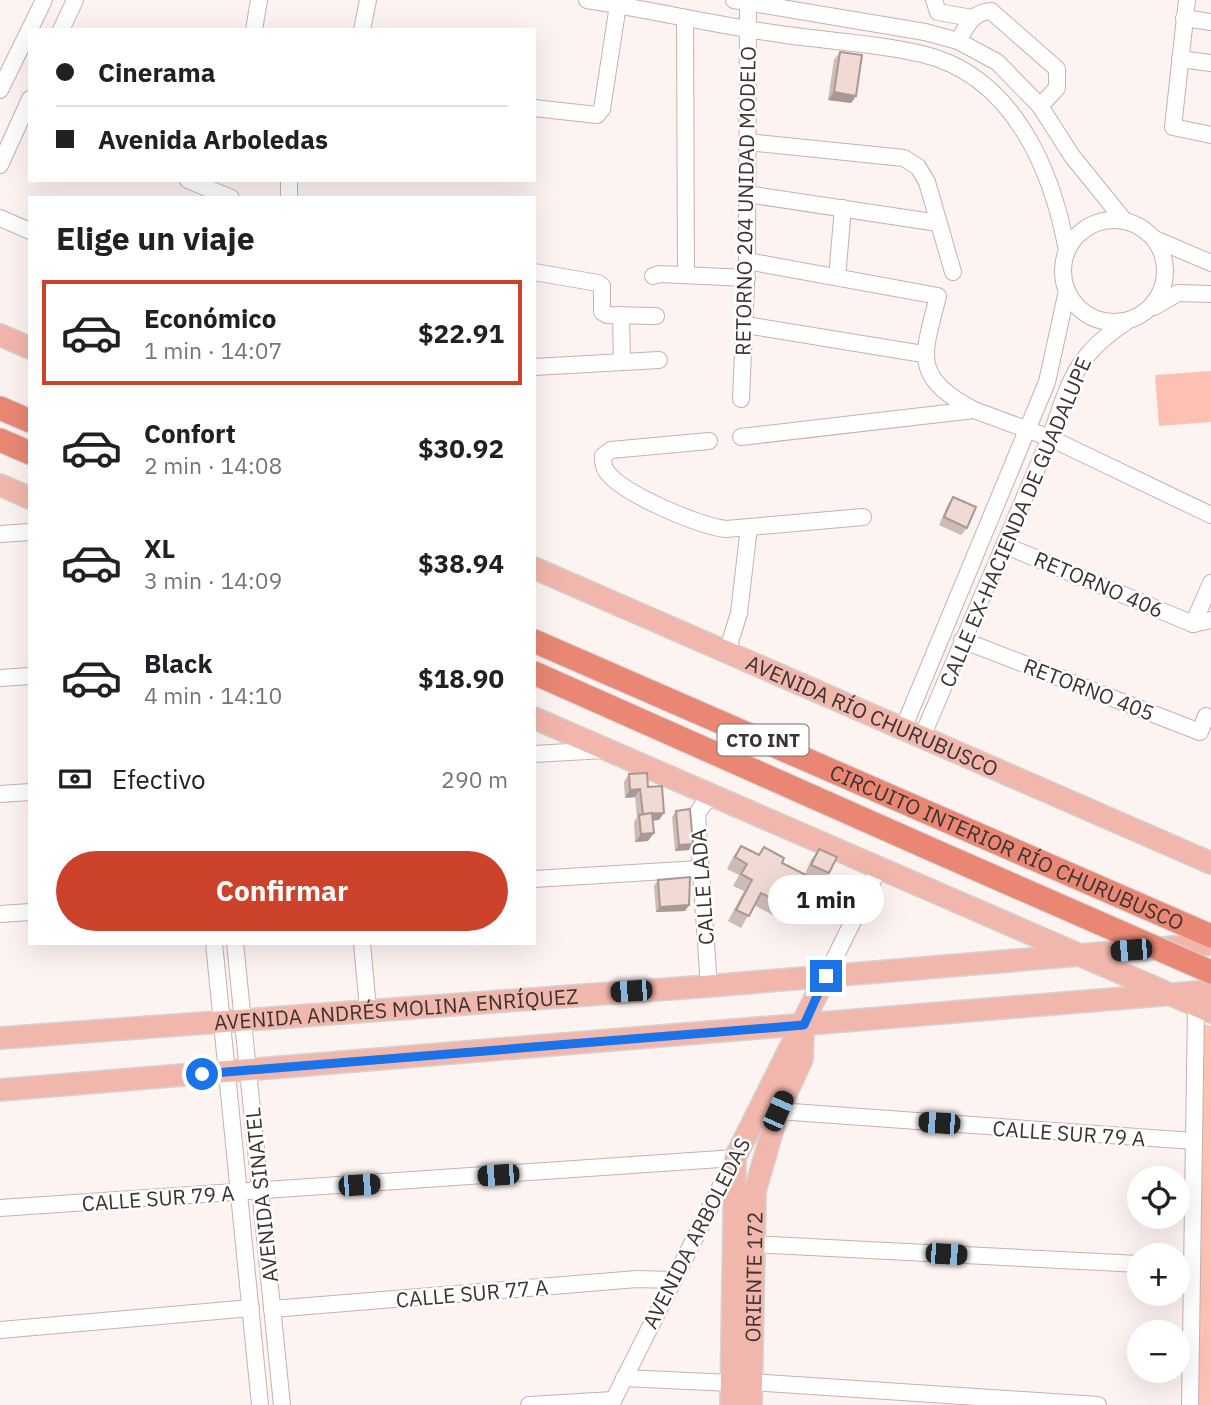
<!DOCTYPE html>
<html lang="es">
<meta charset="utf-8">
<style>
body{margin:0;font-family:"IBM Plex Sans",sans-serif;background:#f6f6f6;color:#202124;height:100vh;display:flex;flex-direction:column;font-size:26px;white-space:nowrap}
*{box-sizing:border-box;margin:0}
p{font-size:23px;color:#757577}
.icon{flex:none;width:38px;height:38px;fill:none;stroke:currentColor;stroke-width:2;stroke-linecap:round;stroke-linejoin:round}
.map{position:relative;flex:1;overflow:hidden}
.drawer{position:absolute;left:28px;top:196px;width:508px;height:749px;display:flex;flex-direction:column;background:#fff;border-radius:0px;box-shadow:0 7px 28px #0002}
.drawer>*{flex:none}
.guide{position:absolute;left:28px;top:28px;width:508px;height:154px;border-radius:0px;box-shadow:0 7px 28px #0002;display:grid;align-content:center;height:154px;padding:0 28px;background:#fff}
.fabs{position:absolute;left:1127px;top:1166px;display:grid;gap:14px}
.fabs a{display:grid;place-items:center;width:63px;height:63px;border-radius:50%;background:#fff;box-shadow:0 7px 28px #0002;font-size:35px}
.end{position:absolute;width:32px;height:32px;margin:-16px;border:9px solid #1a73e8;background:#fff;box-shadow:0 0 0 4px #fff}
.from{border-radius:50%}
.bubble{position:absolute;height:49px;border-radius:24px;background:#fff;box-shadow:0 7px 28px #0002;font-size:23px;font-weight:700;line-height:49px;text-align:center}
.car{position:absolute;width:21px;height:42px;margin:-21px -10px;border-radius:9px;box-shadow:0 0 5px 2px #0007;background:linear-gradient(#222 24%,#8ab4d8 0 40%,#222 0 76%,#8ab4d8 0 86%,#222 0)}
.guide b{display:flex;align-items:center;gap:24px;height:66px;font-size:26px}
.guide b+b{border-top:2px solid #e0e0e0}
.guide i{width:18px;height:18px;background:#202124}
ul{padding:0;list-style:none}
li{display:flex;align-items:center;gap:21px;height:105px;margin:0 14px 10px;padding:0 14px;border:4px solid transparent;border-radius:0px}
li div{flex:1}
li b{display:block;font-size:26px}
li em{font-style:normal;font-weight:700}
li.on{border-color:#cd422a}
li>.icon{width:63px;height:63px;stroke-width:1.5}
h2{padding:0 28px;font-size:32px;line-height:84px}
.pay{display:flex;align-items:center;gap:18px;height:77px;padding:0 28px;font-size:26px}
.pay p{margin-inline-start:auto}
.action{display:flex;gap:14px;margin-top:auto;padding:14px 28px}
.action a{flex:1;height:80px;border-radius:42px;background:#cd422a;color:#fff;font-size:28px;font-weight:700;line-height:80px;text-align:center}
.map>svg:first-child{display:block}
.green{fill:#fcc1b4}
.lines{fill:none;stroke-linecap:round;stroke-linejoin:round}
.minor-casing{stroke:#c8b1ac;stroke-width:18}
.major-casing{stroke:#d4d2d2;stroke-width:24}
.highway-casing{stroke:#d4d2d2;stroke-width:25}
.minor{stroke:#fff;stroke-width:16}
.major{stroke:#f2b7ac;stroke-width:21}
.highway{stroke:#ea8774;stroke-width:23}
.highway-bridge-casing{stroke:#d4d2d2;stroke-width:25;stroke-linecap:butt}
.highway-bridge{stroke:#ea8774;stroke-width:23}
.wall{fill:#cfbbb6}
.shaded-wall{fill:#a99894}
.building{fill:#f1d9d4;stroke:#a99894;stroke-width:2}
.route{stroke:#1a73e8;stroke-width:9}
.labels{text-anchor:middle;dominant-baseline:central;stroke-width:5;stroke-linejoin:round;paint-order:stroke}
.shield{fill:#fff;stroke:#76706f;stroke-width:2}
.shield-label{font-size:19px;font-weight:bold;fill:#3c3331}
.street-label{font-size:21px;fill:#3c3331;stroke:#fff}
</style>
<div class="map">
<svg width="1211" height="1405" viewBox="0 0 1211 1405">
<rect width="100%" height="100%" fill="#fdf3f1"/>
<g class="green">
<path d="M 1211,371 L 1211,422 L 1159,426 L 1155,375 Z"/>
<path d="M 1200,1023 L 1211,1026 L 1211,1405 L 1198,1405 Z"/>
</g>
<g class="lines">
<g class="minor-casing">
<g id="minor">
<path d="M 587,0 C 652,10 715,25 780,34 C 825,41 878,43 922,54 C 1012,75 1052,168 1067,251"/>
<path d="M 734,0 L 925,32 L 958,41 L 997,62 L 1040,106 L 1072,156 L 1123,219"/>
<path d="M 934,0 L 938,12 L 972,18"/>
<path d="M 1187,0 L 1173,127 L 1211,135"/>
<path d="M 685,18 L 686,274"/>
<path d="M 1184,18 L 1211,22"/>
<path d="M 61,30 L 75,0"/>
<path d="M 254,30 L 259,0"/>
<path d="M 362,30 L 368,0"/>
<path d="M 958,41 C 967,26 972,12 991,11 L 1057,69 L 1057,88 L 1040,106"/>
<path d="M 1180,59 L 1211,63"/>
<path d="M 0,90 L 44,0"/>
<path d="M 534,108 L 597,115 L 602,109 L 618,5"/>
<path d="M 747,142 L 904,158 L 918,167 L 927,182 L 953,272"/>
<path d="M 0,165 L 30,99"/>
<path d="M 188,180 L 231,198"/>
<path d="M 747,194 L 938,223"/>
<path d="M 289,198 L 289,180"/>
<path d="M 0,218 L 30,231"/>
<circle cx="1114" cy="271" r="51"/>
<path d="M 1155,239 L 1211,263"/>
<path d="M 747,261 L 938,296 C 923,356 911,376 974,410"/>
<path d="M 534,272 L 598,283 L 602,286 L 602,312 L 607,315 L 656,316"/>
<path d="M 653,276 L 659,274 L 747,278"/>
<path d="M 837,277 L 843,208"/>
<path d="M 1154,307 L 1178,293 L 1211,294"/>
<path d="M 621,315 L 622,362"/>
<path d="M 746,325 L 923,354"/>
<path d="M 534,367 L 659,360"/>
<path d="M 741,399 L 747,261 L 748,0"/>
<path d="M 741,437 L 974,410 L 1050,438 L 1211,515"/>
<path d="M 709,441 L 611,450 L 603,456 C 603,462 603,467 607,472 C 623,494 699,526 726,529 L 863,517"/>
<path d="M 0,534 L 30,532"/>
<path d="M 1004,545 L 1193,624"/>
<path d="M 1193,624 L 1211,583"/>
<path d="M 1193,624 L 1211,620"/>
<path d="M 962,640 L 1200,732 L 1206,716"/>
<path d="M 727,652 L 739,613 L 749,527"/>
<path d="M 0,678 L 30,676"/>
<path d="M 903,729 L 1047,382 L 1067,291"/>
<path d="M 922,737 L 1050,438 C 1070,382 1074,356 1126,322"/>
<path d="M 534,754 L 605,750"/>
<path d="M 0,794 L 30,792"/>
<path d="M 534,879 L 699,869"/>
<path d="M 0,914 L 30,912"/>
<path d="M 214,943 L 260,1405"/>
<path d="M 235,943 L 282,1405"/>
<path d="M 362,943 L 368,1009"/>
<path d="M 826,976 L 879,868"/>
<path d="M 709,986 L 697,814 L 704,803 L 715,797"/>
<path d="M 778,1111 L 1193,1141"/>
<path d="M 0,1208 L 735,1158"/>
<path d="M 752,1244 L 1139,1264"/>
<path d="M 272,1309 L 637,1279 L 672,1280"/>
<path d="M 0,1330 L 251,1308"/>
<path d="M 624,1378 L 731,1383"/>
<path d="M 750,1382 L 1098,1405"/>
<path d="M 529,1405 L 613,1400"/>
<path d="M 611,1405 L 734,1160"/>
<path d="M 1190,1405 L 1196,1006"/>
</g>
</g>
<g class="major-casing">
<g id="major">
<path d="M 0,335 L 30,348"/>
<path d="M 0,485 L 30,498"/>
<path id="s1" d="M 534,568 L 1211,863"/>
<path d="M 534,718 L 1211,1012"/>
<path id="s2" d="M 0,1038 L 709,986 L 1211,944"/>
<path d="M 0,1090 L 1211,991"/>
<path d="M 731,1405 L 735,1158 L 826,976"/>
<path id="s3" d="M 751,1405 L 755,1191 L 778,1111 L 802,1059 L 803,1031"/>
</g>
</g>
<g class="highway-casing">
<g id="highway">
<path d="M 0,408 L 30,421"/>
<path d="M 0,440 L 30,453"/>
<path id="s4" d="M 534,641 L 1211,936"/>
<path d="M 534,673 L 926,847"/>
</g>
</g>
<use href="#minor" class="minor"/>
<use href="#major" class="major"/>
<use href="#highway" class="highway"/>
<g class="highway-bridge-casing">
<path id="highway-bridge" d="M 926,847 L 1211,972"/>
</g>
<use href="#highway-bridge" class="highway-bridge"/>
</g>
<g class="wall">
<path d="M 840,52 L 856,96 L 851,103 L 828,100 L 834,60 Z"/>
<path d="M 953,497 L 967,528 L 961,535 L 939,525 L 948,504 Z"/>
<path d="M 629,774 L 648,787 L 659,820 L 653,821 L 648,841 L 635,842 L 634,822 L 637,817 L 635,797 L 625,798 L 624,782 Z"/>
<path d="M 676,811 L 689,850 L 675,851 L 672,817 Z"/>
<path d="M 741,846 L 758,855 L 764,847 L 782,863 L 805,874 L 811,860 L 819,849 L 829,873 L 821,885 L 807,879 L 803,887 L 808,903 L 800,915 L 786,907 L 778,918 L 754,905 L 741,928 L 728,921 L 744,891 L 733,886 L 739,875 L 727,869 L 733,857 Z"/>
<path d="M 658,880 L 689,905 L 685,911 L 656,912 L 654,886 Z"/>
</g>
<g class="shaded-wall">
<path d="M 834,92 L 856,96 L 851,103 L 828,100 Z"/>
<path d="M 640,789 L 635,797 L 625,798 L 630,790 Z"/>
<path d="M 664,813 L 659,820 L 640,821 L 643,814 Z"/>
<path d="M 654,833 L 648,841 L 635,842 L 641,834 Z"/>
<path d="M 693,844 L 689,850 L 675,851 L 679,845 Z"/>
<path d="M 689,905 L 685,911 L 656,912 L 660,907 Z"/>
</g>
<g class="building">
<path d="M 840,52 L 862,55 L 856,96 L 834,92 Z"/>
<path d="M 953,497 L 976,507 L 967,528 L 944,517 Z"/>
<path d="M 647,773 L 648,787 L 662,786 L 664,813 L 643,814 L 640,789 L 630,790 L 629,774 Z"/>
<path d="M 690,809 L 693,844 L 679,845 L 676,811 Z"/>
<path d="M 652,813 L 654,833 L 641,834 L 639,815 Z"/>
<path d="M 741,846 L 759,855 L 764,847 L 784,858 L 782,863 L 808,876 L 803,887 L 814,892 L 808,903 L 792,895 L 787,906 L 761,893 L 749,916 L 736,910 L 752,880 L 741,874 L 747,864 L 735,857 Z"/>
<path d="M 819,849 L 837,857 L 829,873 L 811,865 Z"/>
<path d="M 690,877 L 689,905 L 660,907 L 658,880 Z"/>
</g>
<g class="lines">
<path class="route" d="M 202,1074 L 804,1025 L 826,976"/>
</g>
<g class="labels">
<rect class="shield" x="717.5" y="724.5" width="91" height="31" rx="5"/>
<g class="shield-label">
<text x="763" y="740">CTO INT</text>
</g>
<g class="street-label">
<text transform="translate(745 201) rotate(-89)">RETORNO 204 UNIDAD MODELO</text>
<text transform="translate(1015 522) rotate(-67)">CALLE EX-HACIENDA DE GUADALUPE</text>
<text transform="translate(1099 584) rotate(23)">RETORNO 406</text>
<text transform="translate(1089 689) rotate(21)">RETORNO 405</text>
<text stroke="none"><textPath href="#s1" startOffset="369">AVENIDA RÍO CHURUBUSCO</textPath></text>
<text stroke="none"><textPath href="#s4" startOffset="516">CIRCUITO INTERIOR RÍO CHURUBUSCO</textPath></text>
<text transform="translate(702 887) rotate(-94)">CALLE LADA</text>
<text stroke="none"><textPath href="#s2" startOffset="397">AVENIDA ANDRÉS MOLINA ENRÍQUEZ</textPath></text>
<text transform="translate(1069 1133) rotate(4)">CALLE SUR 79 A</text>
<text transform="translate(261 1195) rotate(-96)">AVENIDA SINATEL</text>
<text transform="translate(158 1198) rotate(-4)">CALLE SUR 79 A</text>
<text transform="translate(696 1233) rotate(-63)">AVENIDA ARBOLEDAS</text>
<text stroke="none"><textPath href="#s3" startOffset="128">ORIENTE 172</textPath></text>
<text transform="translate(472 1293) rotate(-5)">CALLE SUR 77 A</text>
</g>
</g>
</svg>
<div class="fabs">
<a><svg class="icon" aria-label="locate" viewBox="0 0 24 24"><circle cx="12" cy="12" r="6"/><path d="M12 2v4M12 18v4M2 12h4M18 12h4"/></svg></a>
<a>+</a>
<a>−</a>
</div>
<i class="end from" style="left:202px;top:1074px"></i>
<i class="end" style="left:826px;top:976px"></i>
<div class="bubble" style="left:768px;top:875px;width:116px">1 min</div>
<i class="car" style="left:1131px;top:950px;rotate:265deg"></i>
<i class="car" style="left:631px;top:991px;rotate:266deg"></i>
<i class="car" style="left:778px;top:1111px;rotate:24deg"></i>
<i class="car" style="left:939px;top:1123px;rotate:274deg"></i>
<i class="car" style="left:498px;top:1175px;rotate:266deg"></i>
<i class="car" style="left:359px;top:1185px;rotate:86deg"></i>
<i class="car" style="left:946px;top:1254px;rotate:93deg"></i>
<div class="guide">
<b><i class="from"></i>Cinerama</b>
<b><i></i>Avenida Arboledas</b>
</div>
<section class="drawer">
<h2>Elige un viaje</h2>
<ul>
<li class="on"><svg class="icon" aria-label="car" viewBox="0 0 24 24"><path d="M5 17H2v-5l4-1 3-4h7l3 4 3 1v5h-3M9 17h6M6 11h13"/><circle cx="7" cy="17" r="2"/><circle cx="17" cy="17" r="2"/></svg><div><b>Económico</b><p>1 min · 14:07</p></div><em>$22.91</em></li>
<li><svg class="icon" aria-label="car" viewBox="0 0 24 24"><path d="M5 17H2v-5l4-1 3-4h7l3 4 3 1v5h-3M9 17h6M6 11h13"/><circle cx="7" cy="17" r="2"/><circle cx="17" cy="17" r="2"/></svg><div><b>Confort</b><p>2 min · 14:08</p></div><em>$30.92</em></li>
<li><svg class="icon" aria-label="car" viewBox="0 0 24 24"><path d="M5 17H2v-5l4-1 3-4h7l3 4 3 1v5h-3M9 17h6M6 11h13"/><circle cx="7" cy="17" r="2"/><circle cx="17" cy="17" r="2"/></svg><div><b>XL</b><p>3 min · 14:09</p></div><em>$38.94</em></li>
<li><svg class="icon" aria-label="car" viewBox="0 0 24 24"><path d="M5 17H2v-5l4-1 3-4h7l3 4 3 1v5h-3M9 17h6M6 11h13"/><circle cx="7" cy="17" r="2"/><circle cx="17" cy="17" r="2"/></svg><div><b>Black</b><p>4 min · 14:10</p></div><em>$18.90</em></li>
</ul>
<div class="pay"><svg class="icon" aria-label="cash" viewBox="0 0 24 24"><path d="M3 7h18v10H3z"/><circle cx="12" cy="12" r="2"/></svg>Efectivo<p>290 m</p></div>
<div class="action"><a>Confirmar</a></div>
</section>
</div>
